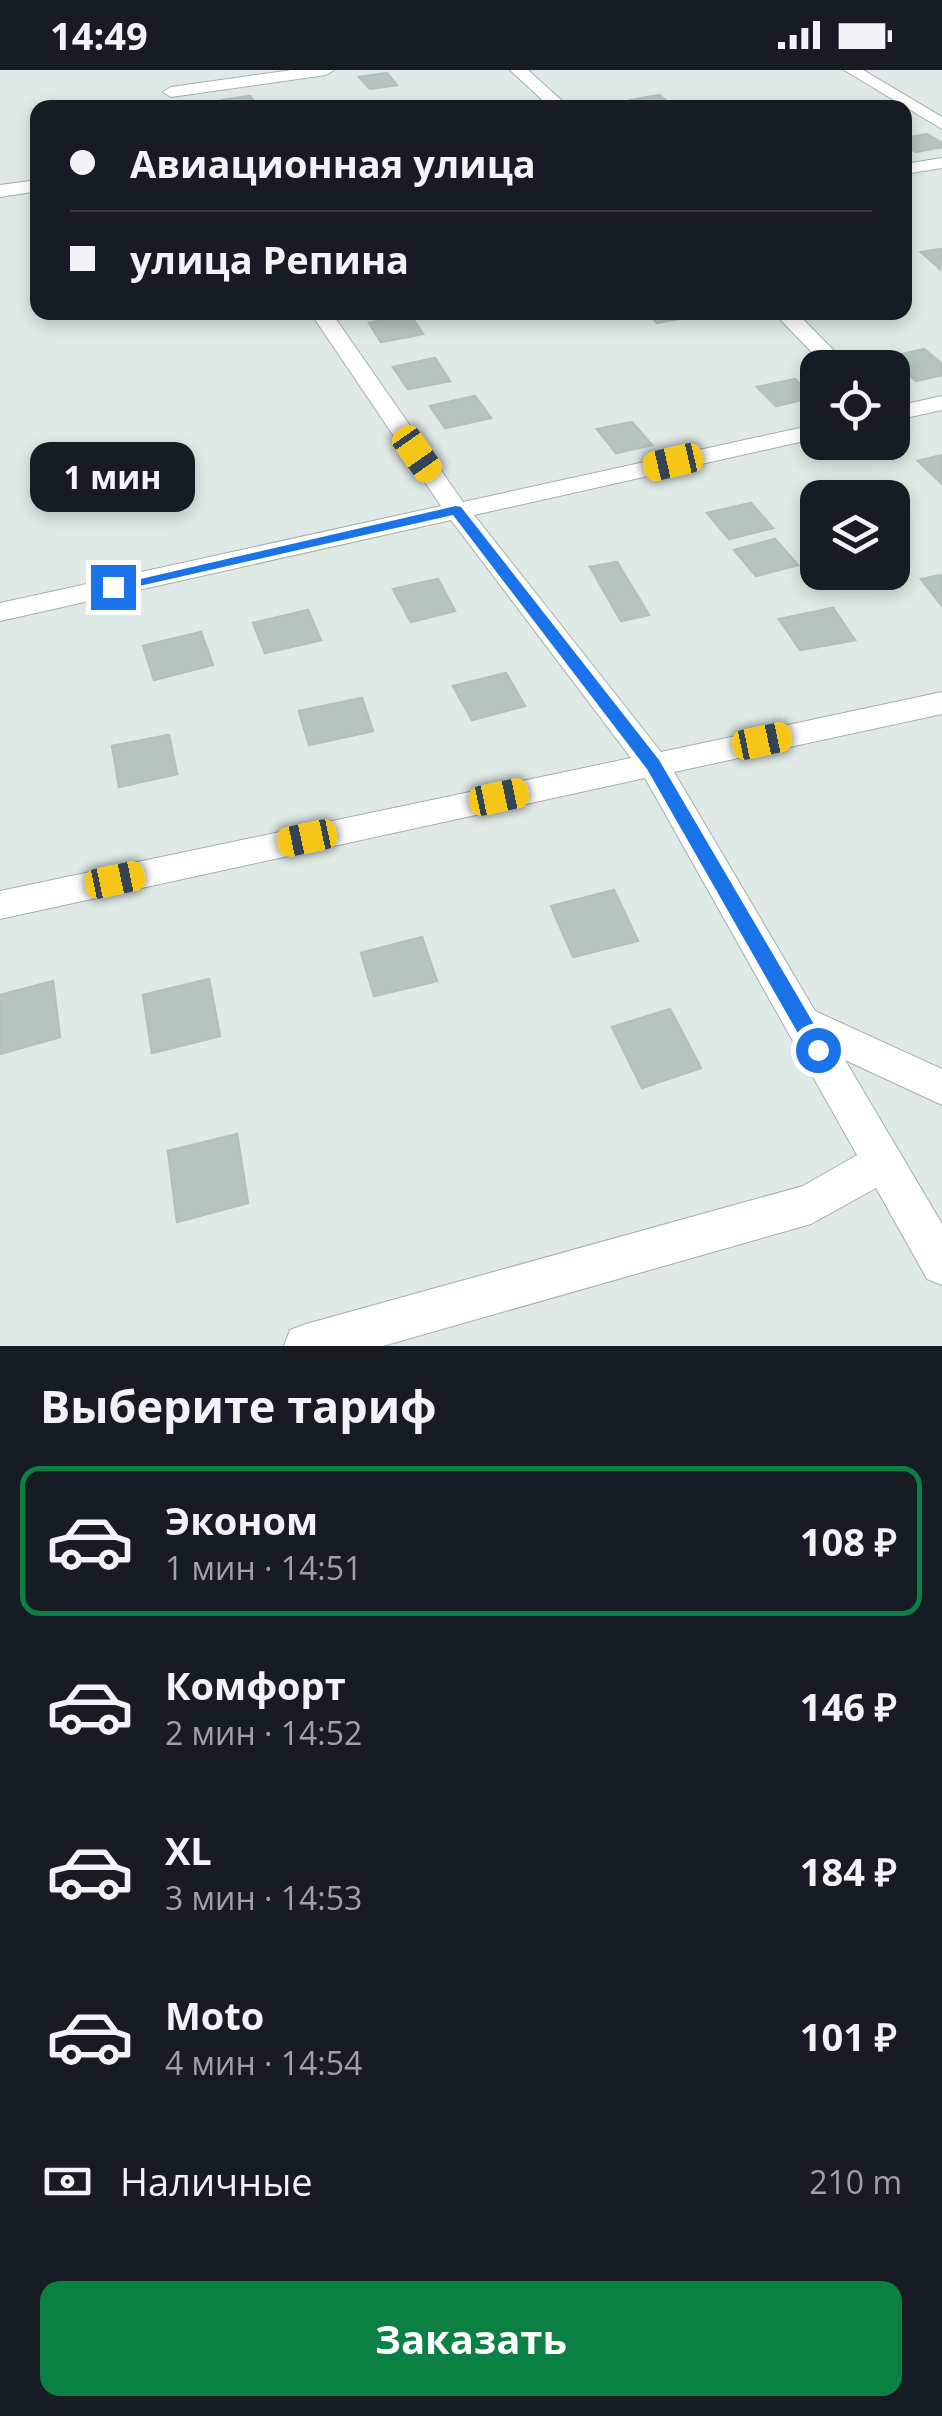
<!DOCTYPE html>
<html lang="ru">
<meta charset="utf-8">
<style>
body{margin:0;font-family:"Open Sans",sans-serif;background:#20242c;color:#f1f3f6;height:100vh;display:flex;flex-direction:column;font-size:38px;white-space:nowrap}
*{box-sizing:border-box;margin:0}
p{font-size:32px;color:#9ea1a6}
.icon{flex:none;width:55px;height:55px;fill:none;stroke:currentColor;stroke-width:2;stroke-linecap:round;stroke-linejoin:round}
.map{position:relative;height:1276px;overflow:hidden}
.sheet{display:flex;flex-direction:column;background:#171b24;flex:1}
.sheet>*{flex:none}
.top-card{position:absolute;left:30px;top:30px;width:882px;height:220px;border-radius:20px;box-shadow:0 5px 15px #0003;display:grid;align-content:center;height:220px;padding:0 40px;background:#171b24}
.fabs{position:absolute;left:800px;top:280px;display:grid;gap:20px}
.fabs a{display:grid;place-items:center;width:110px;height:110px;border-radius:20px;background:#171b24;box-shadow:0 5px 15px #0003;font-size:50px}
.end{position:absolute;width:45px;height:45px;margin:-22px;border:12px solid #1a73e8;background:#fff;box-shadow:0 0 0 5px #fff}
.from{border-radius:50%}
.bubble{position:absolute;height:70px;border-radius:20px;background:#171b24;box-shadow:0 5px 15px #0003;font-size:32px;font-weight:700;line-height:70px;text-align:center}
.car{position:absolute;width:30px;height:60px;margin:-30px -15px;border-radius:12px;box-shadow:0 0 8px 2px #0007;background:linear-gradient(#f5c518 24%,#345 0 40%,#f5c518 0 76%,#345 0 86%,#f5c518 0)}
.top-card b{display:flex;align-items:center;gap:35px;height:95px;font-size:38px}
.top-card b+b{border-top:2px solid #363941}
.top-card i{width:25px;height:25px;background:#f1f3f6}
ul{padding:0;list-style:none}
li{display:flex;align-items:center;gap:30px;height:150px;margin:0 20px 15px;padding:0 20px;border:5px solid transparent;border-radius:20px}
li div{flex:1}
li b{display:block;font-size:38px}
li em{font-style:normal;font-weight:700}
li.selected{border-color:#0b8043}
li>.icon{width:90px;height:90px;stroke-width:1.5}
h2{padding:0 40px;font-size:45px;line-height:120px}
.pay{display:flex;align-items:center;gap:25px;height:110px;padding:0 40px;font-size:38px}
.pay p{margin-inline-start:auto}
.action{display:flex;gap:20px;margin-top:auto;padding:20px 40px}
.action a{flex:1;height:115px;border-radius:20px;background:#0b8043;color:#fff;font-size:40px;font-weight:700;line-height:115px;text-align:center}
.status{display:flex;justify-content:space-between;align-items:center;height:70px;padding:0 50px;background:#171b24;direction:ltr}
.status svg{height:28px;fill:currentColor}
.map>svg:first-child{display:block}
.building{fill:#b5c4be;stroke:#b2c2bb;stroke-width:2.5}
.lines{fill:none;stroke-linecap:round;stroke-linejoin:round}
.minor-casing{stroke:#a2b0ac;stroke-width:2}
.minor{fill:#fff;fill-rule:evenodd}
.route{fill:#1a73e8}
</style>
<div class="status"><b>14:49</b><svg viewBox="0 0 49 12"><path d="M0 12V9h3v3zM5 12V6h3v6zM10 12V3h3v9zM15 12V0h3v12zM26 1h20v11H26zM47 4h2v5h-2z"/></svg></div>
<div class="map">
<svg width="942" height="1276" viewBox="0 0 942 1276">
<rect width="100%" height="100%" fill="#dfe9e5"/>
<g class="building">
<path d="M 387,3 L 397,15 L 370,19 L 359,7 Z"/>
<path d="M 659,25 L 674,37 L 641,38 L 631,30 Z"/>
<path d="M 250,26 L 259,38 L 227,38 L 222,30 Z"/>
<path d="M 927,64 L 942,73 L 942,77 L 916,82 L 905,75 L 905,68 Z"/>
<path d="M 942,179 L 940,199 L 921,182 Z"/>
<path d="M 647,242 L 686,242 L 690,247 L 657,253 Z"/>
<path d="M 410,245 L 423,264 L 381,272 L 369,253 Z"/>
<path d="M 924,279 L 942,294 L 942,305 L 916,311 L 890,287 Z"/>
<path d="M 435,288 L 450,311 L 408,319 L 393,297 Z"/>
<path d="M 795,309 L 814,327 L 776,336 L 757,317 Z"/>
<path d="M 475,326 L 491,348 L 445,358 L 430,336 Z"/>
<path d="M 632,352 L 652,375 L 616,383 L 597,359 Z"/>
<path d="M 942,385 L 942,414 L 918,391 Z"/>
<path d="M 751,433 L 773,458 L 729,469 L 707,443 Z"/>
<path d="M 775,469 L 798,495 L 756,506 L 734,480 Z"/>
<path d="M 617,492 L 649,545 L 621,551 L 590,497 Z"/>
<path d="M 942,505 L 942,536 L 921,509 Z"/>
<path d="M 438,509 L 455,541 L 411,552 L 393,519 Z"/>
<path d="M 833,538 L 855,570 L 800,580 L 779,549 Z"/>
<path d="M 308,540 L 321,570 L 265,583 L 253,553 Z"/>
<path d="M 201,562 L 213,595 L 154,610 L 143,576 Z"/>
<path d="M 506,603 L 525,636 L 472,650 L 453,616 Z"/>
<path d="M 362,628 L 373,661 L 309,675 L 299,641 Z"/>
<path d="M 169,665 L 177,704 L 119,717 L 112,676 Z"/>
<path d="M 614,820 L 638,871 L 573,887 L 551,836 Z"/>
<path d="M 422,867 L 437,911 L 374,926 L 361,883 Z"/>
<path d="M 209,909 L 220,966 L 152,983 L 143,925 Z"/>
<path d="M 53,911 L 60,967 L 0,984 L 0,925 Z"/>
<path d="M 670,939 L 701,998 L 642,1018 L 612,957 Z"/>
<path d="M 237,1064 L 248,1133 L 177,1152 L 168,1081 Z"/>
</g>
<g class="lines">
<g class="minor-casing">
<g id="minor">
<path d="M 292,0 L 334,0 L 326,5 L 171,27 L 163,22 L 171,17 Z"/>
<path d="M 510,0 L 528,0 L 570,38 L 551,38 Z"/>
<path d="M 844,0 L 863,0 L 942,47 L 942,59 Z"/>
<path d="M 942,88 L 942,98 L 905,104 L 905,94 Z"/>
<path d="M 38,110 L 38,121 L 0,127 L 0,115 Z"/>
<path d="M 310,242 L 331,242 L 463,432 L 818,354 L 818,368 L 474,445 L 661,682 L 942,622 L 942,644 L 674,702 L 815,941 L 942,999 L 942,1035 L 845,990 L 942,1154 L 942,1215 L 927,1209 L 876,1118 L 811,1154 L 383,1276 L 284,1276 L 290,1260 L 306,1254 L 803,1116 L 857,1085 L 645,708 L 0,849 L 0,821 L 631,688 L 451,450 L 0,551 L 0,533 L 441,436 Z"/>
<path d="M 773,242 L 796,242 L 851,298 L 827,298 Z"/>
<path d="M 942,326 L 942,340 L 892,351 L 892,337 Z"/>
</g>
</g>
<use href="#minor" class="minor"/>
</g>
<path class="route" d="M 456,436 L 461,437 L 659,690 L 825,973 L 825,986 L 811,986 L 647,699 L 453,445 L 113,522 L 106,517 Z"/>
</svg>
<div class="fabs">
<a><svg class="icon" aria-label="locate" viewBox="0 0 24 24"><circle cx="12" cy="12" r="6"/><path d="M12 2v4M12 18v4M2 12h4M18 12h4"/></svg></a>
<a><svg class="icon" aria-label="layers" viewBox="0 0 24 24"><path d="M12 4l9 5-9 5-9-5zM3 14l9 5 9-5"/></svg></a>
</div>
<i class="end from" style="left:818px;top:980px"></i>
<i class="end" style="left:113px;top:517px"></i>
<div class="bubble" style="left:30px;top:372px;width:165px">1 мин</div>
<i class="car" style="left:417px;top:384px;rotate:145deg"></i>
<i class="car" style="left:673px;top:392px;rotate:257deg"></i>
<i class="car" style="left:762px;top:671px;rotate:78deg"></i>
<i class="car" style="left:499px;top:727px;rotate:78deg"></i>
<i class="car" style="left:307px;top:768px;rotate:258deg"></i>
<i class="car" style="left:115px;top:810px;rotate:78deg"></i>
<div class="top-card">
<b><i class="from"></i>Авиационная улица</b>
<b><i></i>улица Репина</b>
</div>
</div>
<section class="sheet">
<h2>Выберите тариф</h2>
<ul>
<li class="selected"><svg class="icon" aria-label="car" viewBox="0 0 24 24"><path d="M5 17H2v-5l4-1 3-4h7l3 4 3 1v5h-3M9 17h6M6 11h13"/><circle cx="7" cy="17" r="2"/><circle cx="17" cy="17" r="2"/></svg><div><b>Эконом</b><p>1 мин · 14:51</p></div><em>108 ₽</em></li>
<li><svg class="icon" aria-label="car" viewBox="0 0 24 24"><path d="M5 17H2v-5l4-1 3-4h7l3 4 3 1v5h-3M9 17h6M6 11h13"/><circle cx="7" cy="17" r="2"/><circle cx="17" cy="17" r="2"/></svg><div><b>Комфорт</b><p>2 мин · 14:52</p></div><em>146 ₽</em></li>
<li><svg class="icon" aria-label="car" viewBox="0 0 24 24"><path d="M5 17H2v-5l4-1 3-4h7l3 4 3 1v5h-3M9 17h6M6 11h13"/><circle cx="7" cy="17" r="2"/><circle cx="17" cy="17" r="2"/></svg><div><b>XL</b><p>3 мин · 14:53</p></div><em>184 ₽</em></li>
<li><svg class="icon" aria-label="car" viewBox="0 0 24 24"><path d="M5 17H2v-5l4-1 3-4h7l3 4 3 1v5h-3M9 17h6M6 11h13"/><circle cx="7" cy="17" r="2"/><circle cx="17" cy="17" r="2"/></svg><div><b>Moto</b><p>4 мин · 14:54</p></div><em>101 ₽</em></li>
</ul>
<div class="pay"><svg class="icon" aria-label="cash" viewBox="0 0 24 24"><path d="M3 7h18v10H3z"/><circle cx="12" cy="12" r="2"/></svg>Наличные<p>210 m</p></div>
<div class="action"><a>Заказать</a></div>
</section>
